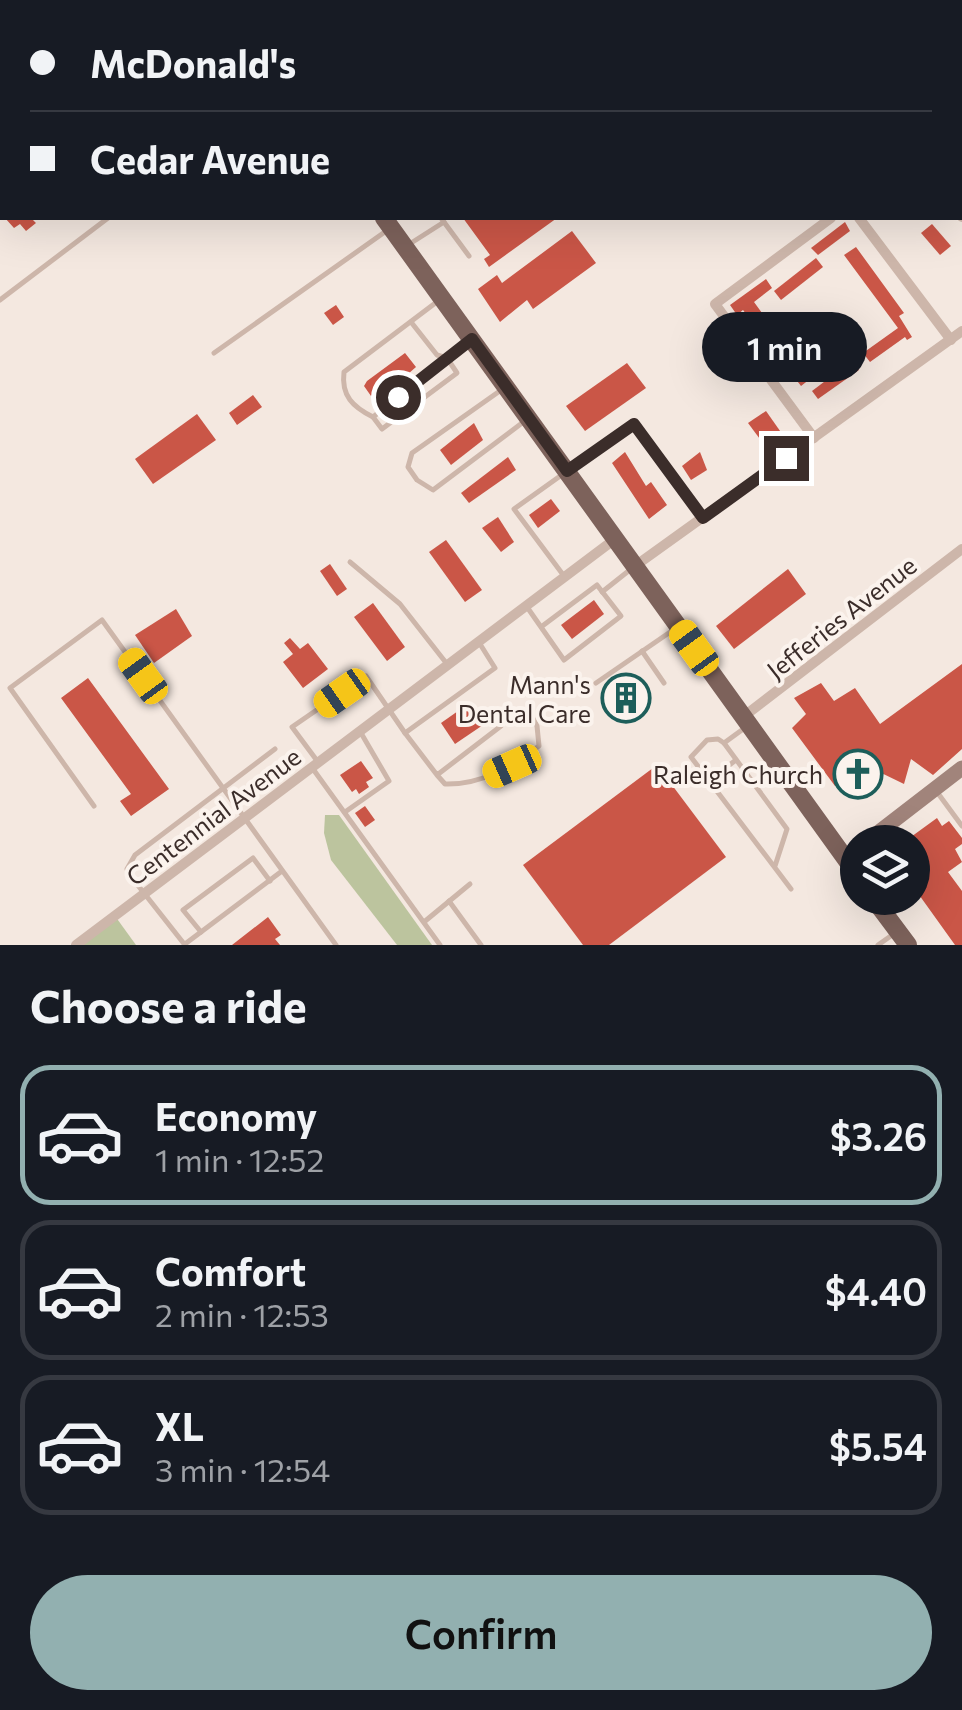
<!DOCTYPE html>
<meta charset="utf-8">
<style>
body{margin:0;font-family:Commissioner,sans-serif;background:#20242c;color:#f1f3f6;height:100vh;display:flex;flex-direction:column;font-size:38px;white-space:nowrap}
*{box-sizing:border-box;margin:0}
p{font-size:32px;color:#9ea1a6}
.icon{flex:none;width:55px;height:55px;fill:none;stroke:currentColor;stroke-width:2;stroke-linecap:round;stroke-linejoin:round}
.map{position:relative;height:945px;overflow:hidden}
.sheet{display:flex;flex-direction:column;background:#171b24;flex:1}
.sheet>*{flex:none}
.top-card{position:absolute;left:0px;top:0px;width:962px;height:220px;box-shadow:0 10px 40px #0002;display:grid;align-content:center;height:220px;padding:0 30px;background:#171b24}
.tools{position:absolute;left:840px;top:825px;display:grid;gap:20px}
.tools a{display:grid;place-items:center;width:90px;height:90px;border-radius:50%;background:#171b24;box-shadow:0 10px 40px #0002;font-size:50px}
.end{position:absolute;width:45px;height:45px;margin:-22px;border:12px solid #3b2d2a;background:#fff;box-shadow:0 0 0 5px #fff}
.from{border-radius:50%}
.bubble{position:absolute;height:70px;border-radius:35px;background:#171b24;box-shadow:0 10px 40px #0002;font-size:32px;font-weight:600;line-height:70px;text-align:center}
.car{position:absolute;width:30px;height:60px;margin:-30px -15px;border-radius:12px;box-shadow:0 0 8px 2px #0007;background:linear-gradient(#f5c518 24%,#345 0 40%,#f5c518 0 76%,#345 0 86%,#f5c518 0)}
.top-card b{display:flex;align-items:center;gap:35px;height:95px;font-size:38px}
.top-card b+b{border-top:2px solid #363941}
.top-card i{width:25px;height:25px;background:#f1f3f6}
ul{padding:0;list-style:none}
li{display:flex;align-items:center;gap:30px;height:140px;margin:0 20px 15px;padding:0 10px;border:5px solid #363941;border-radius:30px}
li div{flex:1}
li b{display:block;font-size:38px}
li em{font-style:normal;font-weight:600}
li.selected{border-color:#92b0b0}
li>.icon{width:90px;height:90px;stroke-width:1.5}
h2{padding:0 30px;font-size:45px;line-height:120px}
.cta{display:flex;gap:20px;margin-top:auto;padding:20px 30px}
.cta a{flex:1;height:115px;border-radius:60px;background:#92b0b0;color:#111;font-size:40px;font-weight:600;line-height:115px;text-align:center}
.map>svg:first-child{display:block}
.green{fill:#bcc49e}
.building{fill:#ca5647}
.lines{fill:none;stroke-linecap:round;stroke-linejoin:round}
.lane{stroke:#cdb6aa;stroke-width:5}
.street{stroke:#cdb6aa;stroke-width:10}
.secondary{stroke:#a1847b;stroke-width:15}
.primary{stroke:#7d625b;stroke-width:18}
.route{stroke:#3b2d2a;stroke-width:12}
.labels{text-anchor:middle;dominant-baseline:central;stroke-width:8;stroke-linejoin:round;paint-order:stroke}
.street-label{font-size:25px;fill:#3b2d2a;stroke:#fbf3ed}
.poi-label{font-size:25px;fill:#3b2d2a;stroke:#fbf3ed;text-anchor:end}
</style>
<div class="map">
<svg width="962" height="945" viewBox="0 0 962 945">
<rect width="100%" height="100%" fill="#f4e8e0"/>
<g class="green">
<path d="M 325,815 L 339,815 L 432,945 L 397,945 L 331,860 L 324,833 Z"/>
<path d="M 115,916 L 136,945 L 76,945 Z"/>
</g>
<g class="building">
<path d="M 5,218 L 31,218 L 36,223 L 26,231 L 20,224 L 14,228 Z"/>
<path d="M 463,218 L 557,218 L 489,267 L 484,259 L 490,255 Z"/>
<path d="M 845,222 L 850,231 L 818,255 L 811,248 Z"/>
<path d="M 932,224 L 951,246 L 940,255 L 921,233 Z"/>
<path d="M 572,231 L 596,263 L 533,309 L 527,300 L 500,322 L 478,289 L 497,275 L 502,283 Z"/>
<path d="M 856,247 L 904,313 L 899,316 L 912,337 L 907,340 L 905,337 L 870,362 L 863,353 L 898,328 L 844,255 Z"/>
<path d="M 816,258 L 823,267 L 781,300 L 774,291 Z"/>
<path d="M 766,279 L 772,288 L 754,302 L 810,379 L 801,386 L 743,310 L 737,315 L 730,305 Z"/>
<path d="M 336,305 L 344,317 L 333,325 L 324,313 Z"/>
<path d="M 405,353 L 416,367 L 408,374 L 410,377 L 381,399 L 376,392 L 371,396 L 364,386 L 367,381 Z"/>
<path d="M 853,360 L 859,370 L 818,399 L 812,391 Z"/>
<path d="M 627,363 L 646,388 L 585,431 L 566,406 Z"/>
<path d="M 253,395 L 262,407 L 237,425 L 229,413 Z"/>
<path d="M 766,411 L 785,438 L 768,450 L 748,423 Z"/>
<path d="M 197,414 L 216,440 L 153,484 L 135,459 Z"/>
<path d="M 474,423 L 483,440 L 451,465 L 440,450 Z"/>
<path d="M 625,452 L 646,486 L 651,482 L 667,505 L 649,519 L 612,463 Z"/>
<path d="M 700,452 L 707,470 L 691,480 L 682,466 Z"/>
<path d="M 508,457 L 516,470 L 469,503 L 461,493 Z"/>
<path d="M 551,499 L 560,511 L 538,528 L 529,515 Z"/>
<path d="M 498,517 L 514,542 L 501,552 L 482,528 Z"/>
<path d="M 446,540 L 482,590 L 465,602 L 429,552 Z"/>
<path d="M 330,564 L 347,589 L 337,596 L 320,571 Z"/>
<path d="M 788,569 L 806,594 L 734,649 L 716,626 Z"/>
<path d="M 594,600 L 604,614 L 572,639 L 561,625 Z"/>
<path d="M 373,603 L 405,647 L 387,661 L 354,617 Z"/>
<path d="M 176,609 L 192,636 L 154,663 L 135,635 Z"/>
<path d="M 290,638 L 300,649 L 308,643 L 328,669 L 303,688 L 283,662 L 293,654 L 284,643 Z"/>
<path d="M 962,664 L 962,749 L 933,775 L 911,759 L 904,784 L 869,767 L 835,786 L 792,728 L 806,714 L 794,698 L 821,683 L 834,701 L 855,688 L 880,724 Z"/>
<path d="M 636,677 L 649,695 L 616,718 L 604,700 Z"/>
<path d="M 88,678 L 169,789 L 131,816 L 120,801 L 131,794 L 61,698 Z"/>
<path d="M 468,704 L 483,725 L 455,744 L 441,723 Z"/>
<path d="M 361,761 L 373,778 L 366,782 L 369,787 L 359,794 L 356,789 L 352,792 L 340,775 Z"/>
<path d="M 657,765 L 726,857 L 609,945 L 583,945 L 523,865 Z"/>
<path d="M 365,806 L 375,820 L 365,827 L 355,813 Z"/>
<path d="M 937,818 L 942,826 L 949,821 L 962,838 L 962,844 L 955,849 L 962,862 L 948,872 L 962,891 L 962,945 L 955,945 L 912,885 L 912,842 L 904,842 Z"/>
<path d="M 268,917 L 281,935 L 275,939 L 280,945 L 232,945 Z"/>
</g>
<g class="lines">
<g class="lane">
<path d="M 86,0 L 88,2"/>
<path d="M 413,0 L 414,2"/>
<path d="M 349,2 L 353,0"/>
<path d="M 441,218 L 469,256"/>
<path d="M 408,245 L 444,222"/>
<path d="M 0,300 L 108,218"/>
<path d="M 438,301 L 344,372 C 341,396 353,407 373,417 L 469,341"/>
<path d="M 214,353 L 389,229"/>
<path d="M 504,388 L 412,453 L 408,467 L 417,480 L 433,490 L 526,420"/>
<path d="M 373,417 L 382,429 L 457,373 L 447,358 L 437,355 L 411,322"/>
<path d="M 572,468 L 633,424 L 701,515"/>
<path d="M 563,474 L 514,509 L 564,576"/>
<path d="M 350,562 L 400,604 L 447,664"/>
<path d="M 602,592 L 631,569"/>
<path d="M 527,607 L 564,660 L 621,616 L 597,585 L 541,627"/>
<path d="M 642,651 L 664,683"/>
<path d="M 596,683 L 676,628"/>
<path d="M 405,733 L 437,775 L 501,726 L 509,711 L 531,714 L 537,726 L 539,746 C 510,767 482,785 445,784 L 437,775"/>
<path d="M 724,743 L 746,727"/>
<path d="M 318,762 L 292,727 L 366,676 L 405,733 L 495,668 L 480,644"/>
<path d="M 313,769 L 440,945"/>
<path d="M 708,781 L 736,760"/>
<path d="M 937,792 L 962,826"/>
<path d="M 94,806 L 10,688 L 102,620 L 336,945"/>
<path d="M 345,812 L 389,781 L 361,733"/>
<path d="M 775,866 L 787,829 L 724,743 L 718,739 L 707,740 L 691,757 L 791,889"/>
<path d="M 449,901 L 481,945"/>
<path d="M 424,922 L 470,884"/>
<path d="M 201,932 L 183,910 L 253,858 L 270,881"/>
<path d="M 185,944 L 282,871"/>
<path d="M 185,945 L 129,874 L 127,869 L 135,855 L 275,749"/>
<path d="M 878,945 L 895,933"/>
</g>
<g class="street">
<path d="M 796,0 L 798,2"/>
<path d="M 305,2 L 308,0"/>
<path d="M 640,2 L 643,0"/>
<path d="M 927,2 L 931,0"/>
<path d="M 0,167 L 2,165"/>
<path d="M 960,197 L 962,196"/>
<path d="M 960,215 L 962,217"/>
<path d="M 859,218 L 951,340"/>
<path d="M 814,438 L 715,304 L 831,218"/>
<path d="M 635,566 L 962,331"/>
<path d="M 743,717 L 962,549"/>
<path d="M 76,945 L 615,539"/>
</g>
<path class="secondary" d="M 866,842 L 962,768"/>
<g class="primary">
<path d="M 228,0 L 230,2"/>
<path d="M 384,218 L 858,876"/>
<path d="M 873,898 L 908,945"/>
</g>
</g>
<g class="lines">
<path class="route" d="M 398,397 L 472,339 L 567,471 L 634,424 L 703,518 L 786,458"/>
</g>
<defs>
<g id="building-ring" transform="scale(2.5)"><circle r="9.5" fill="#fbf3ed" stroke="#1d5e5a" stroke-width="1.5"/><path d="M-4-6H4V6H1V3H-1V6H-4ZM-2.5-4.3h1.7v1.8h-1.7ZM.8-4.3h1.7v1.8H.8ZM-2.5-1h1.7V.8h-1.7ZM.8-1h1.7V.8H.8Z" fill="#1d5e5a"/></g>
<g id="church-ring" transform="scale(2.5)"><circle r="9.5" fill="#fbf3ed" stroke="#1d5e5a" stroke-width="1.5"/><path d="M-1.2-6h2.4v3.5h3.3v2.4h-3.3V6h-2.4V-.1h-3.3v-2.4h3.3Z" fill="#1d5e5a"/></g>
</defs>
<g fill-rule="evenodd">
<use href="#building-ring" x="626" y="698"/>
<use href="#church-ring" x="858" y="774"/>
</g>
<g class="labels">
<g class="street-label">
<text transform="translate(841 617) rotate(-38)">Jefferies Avenue</text>
<text transform="translate(213 816) rotate(-37)">Centennial Avenue</text>
</g>
<g class="poi-label">
<text x="591" y="684">Mann's<tspan x="591" dy="29">Dental Care</tspan></text>
<text x="823" y="774">Raleigh Church</text>
</g>
</g>
</svg>
<div class="tools">
<a><svg class="icon" aria-label="layers" viewBox="0 0 24 24"><path d="M12 4l9 5-9 5-9-5zM3 14l9 5 9-5"/></svg></a>
</div>
<i class="end from" style="left:398px;top:397px"></i>
<i class="end" style="left:786px;top:458px"></i>
<div class="bubble" style="left:702px;top:312px;width:165px">1 min</div>
<i class="car" style="left:694px;top:648px;rotate:324deg"></i>
<i class="car" style="left:143px;top:676px;rotate:324deg"></i>
<i class="car" style="left:342px;top:693px;rotate:235deg"></i>
<i class="car" style="left:512px;top:766px;rotate:246deg"></i>
<div class="top-card">
<b><i class="from"></i>McDonald's</b>
<b><i></i>Cedar Avenue</b>
</div>
</div>
<section class="sheet">
<h2>Choose a ride</h2>
<ul>
<li class="selected"><svg class="icon" aria-label="car" viewBox="0 0 24 24"><path d="M5 17H2v-5l4-1 3-4h7l3 4 3 1v5h-3M9 17h6M6 11h13"/><circle cx="7" cy="17" r="2"/><circle cx="17" cy="17" r="2"/></svg><div><b>Economy</b><p>1 min · 12:52</p></div><em>$3.26</em></li>
<li><svg class="icon" aria-label="car" viewBox="0 0 24 24"><path d="M5 17H2v-5l4-1 3-4h7l3 4 3 1v5h-3M9 17h6M6 11h13"/><circle cx="7" cy="17" r="2"/><circle cx="17" cy="17" r="2"/></svg><div><b>Comfort</b><p>2 min · 12:53</p></div><em>$4.40</em></li>
<li><svg class="icon" aria-label="car" viewBox="0 0 24 24"><path d="M5 17H2v-5l4-1 3-4h7l3 4 3 1v5h-3M9 17h6M6 11h13"/><circle cx="7" cy="17" r="2"/><circle cx="17" cy="17" r="2"/></svg><div><b>XL</b><p>3 min · 12:54</p></div><em>$5.54</em></li>
</ul>
<div class="cta"><a>Confirm</a></div>
</section>
